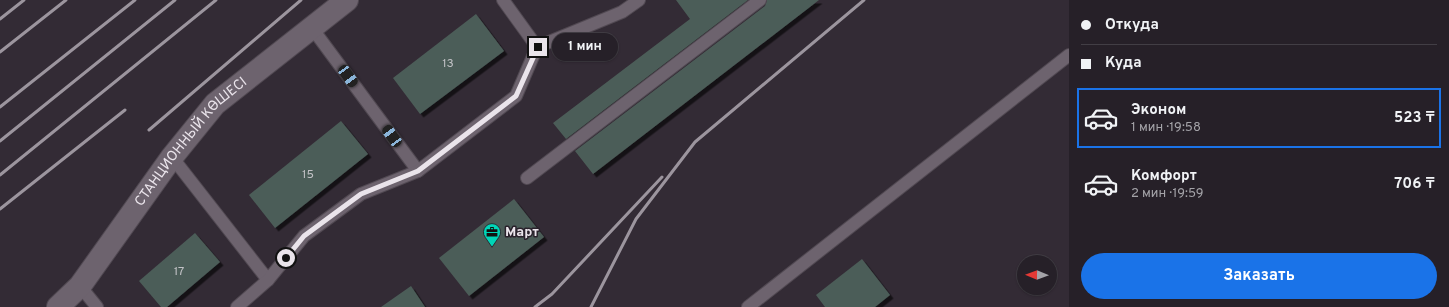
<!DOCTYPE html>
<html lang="ru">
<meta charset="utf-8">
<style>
body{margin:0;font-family:Overpass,sans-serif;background:#322d34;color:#f1f3f6;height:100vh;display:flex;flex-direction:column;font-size:15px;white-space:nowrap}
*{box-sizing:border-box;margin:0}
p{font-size:13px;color:#a4a3a8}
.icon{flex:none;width:22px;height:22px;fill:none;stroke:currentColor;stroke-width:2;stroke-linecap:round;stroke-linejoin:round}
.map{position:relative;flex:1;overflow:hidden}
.details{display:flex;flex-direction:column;background:#262028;width:380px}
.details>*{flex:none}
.guide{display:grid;align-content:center;height:88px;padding:0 12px;background:#262028}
.needle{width:26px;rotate:271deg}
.fabs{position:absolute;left:1017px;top:255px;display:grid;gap:8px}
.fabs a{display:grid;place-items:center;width:40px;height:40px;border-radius:50%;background:#262028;box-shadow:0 1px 3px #0004,0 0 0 1px #423e45;font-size:20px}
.end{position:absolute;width:18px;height:18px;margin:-9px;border:5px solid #eae4eb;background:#111;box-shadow:0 0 0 2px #111}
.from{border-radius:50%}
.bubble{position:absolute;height:28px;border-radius:14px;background:#262028;box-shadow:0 1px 3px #0004,0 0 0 1px #423e45;font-size:13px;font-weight:700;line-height:28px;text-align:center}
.car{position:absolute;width:12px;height:24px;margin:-12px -6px;border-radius:5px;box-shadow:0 0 3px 1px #0007;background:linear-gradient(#222 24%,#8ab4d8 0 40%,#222 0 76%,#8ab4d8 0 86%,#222 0)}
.guide b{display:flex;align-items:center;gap:14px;height:38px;font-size:15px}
.guide b+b{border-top:1px solid #423e45}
.guide i{width:10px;height:10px;background:#f1f3f6}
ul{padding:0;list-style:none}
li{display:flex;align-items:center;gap:12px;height:60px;margin:0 8px 6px;padding:0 4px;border:2px solid transparent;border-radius:0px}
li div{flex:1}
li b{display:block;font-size:15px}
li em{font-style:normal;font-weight:700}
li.selected{border-color:#1a73e8}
li>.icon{width:36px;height:36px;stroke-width:1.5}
.cta{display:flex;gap:8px;margin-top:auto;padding:8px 12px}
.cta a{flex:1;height:46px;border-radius:24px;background:#1a73e8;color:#fff;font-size:16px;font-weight:700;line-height:46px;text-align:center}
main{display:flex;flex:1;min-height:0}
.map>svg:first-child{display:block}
.building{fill:#4c5d58;filter:url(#shadow)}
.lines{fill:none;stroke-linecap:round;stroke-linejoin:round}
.service-casing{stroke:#514952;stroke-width:14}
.minor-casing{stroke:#514952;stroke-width:24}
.service{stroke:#6d636e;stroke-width:12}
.minor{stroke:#6d636e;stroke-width:22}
.rail{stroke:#9c959e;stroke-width:3}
.route{stroke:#eae4eb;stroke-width:5}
.labels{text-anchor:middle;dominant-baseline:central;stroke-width:3;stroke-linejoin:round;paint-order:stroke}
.number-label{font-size:12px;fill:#c2c2c6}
.street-label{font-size:14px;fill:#eae4eb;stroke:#29212b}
.poi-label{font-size:14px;font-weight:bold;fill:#eae4eb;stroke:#29212b;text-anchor:start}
</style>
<main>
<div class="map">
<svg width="1069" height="307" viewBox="0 0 1069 307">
<defs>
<filter id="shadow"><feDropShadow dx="3.5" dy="3.5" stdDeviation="0" flood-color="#0009"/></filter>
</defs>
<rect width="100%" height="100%" fill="#332b35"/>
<g class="building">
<path d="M 676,0 L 748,0 L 566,139 L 553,123 L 690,19 Z"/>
<path d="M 767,0 L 819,0 L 593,174 L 575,151 L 765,6 Z"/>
<path d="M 476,14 L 504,51 L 420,114 L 393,78 Z"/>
<path d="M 341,121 L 368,154 L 275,228 L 249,195 Z"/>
<path d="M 514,199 L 544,237 L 469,296 L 439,258 Z"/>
<path d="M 195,233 L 220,262 L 167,307 L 161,307 L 139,281 Z"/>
<path d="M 862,259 L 890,295 L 875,307 L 825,307 L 816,295 Z"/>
<path d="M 411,286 L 425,307 L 381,307 Z"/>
</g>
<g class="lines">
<g class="service-casing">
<g id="service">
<path d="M 312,28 L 418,171"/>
<path d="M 537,47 L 622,12 L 639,0"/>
<path d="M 172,157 L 268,280"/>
<path d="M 527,178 L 760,0"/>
<path d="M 80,286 L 97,307"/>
<path d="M 237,307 L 268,280 L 304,236 L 361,194 L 418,171 L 516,96 L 537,47 L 503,0"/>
<path d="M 748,307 L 1069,55"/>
</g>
</g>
<g class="minor-casing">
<g id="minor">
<path id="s1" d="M 58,307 L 80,286 L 172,157 L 215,104 L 347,0"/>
</g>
</g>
<use href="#service" class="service"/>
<use href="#minor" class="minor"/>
<g class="rail">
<path d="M 0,19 L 24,0"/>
<path d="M 0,52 L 66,0"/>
<path d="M 0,107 L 135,0"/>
<path d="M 149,130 L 301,0"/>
<path d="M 0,141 L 175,0"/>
<path d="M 0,175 L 216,0"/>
<path d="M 0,209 L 125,110"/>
<path d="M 535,307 L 552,294 L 662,177"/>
<path d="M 591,307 L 636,219 L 695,142 L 864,0"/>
</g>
</g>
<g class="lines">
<path class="route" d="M 286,258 L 304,236 L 361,194 L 418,171 L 516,96 L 538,47"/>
</g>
<defs>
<g id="office-pin" transform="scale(0.9)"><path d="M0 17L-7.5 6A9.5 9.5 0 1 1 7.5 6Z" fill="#00d5b7" stroke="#29212b"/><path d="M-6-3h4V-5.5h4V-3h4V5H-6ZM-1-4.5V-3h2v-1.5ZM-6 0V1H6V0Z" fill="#111"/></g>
</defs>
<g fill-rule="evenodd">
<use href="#office-pin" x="492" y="232"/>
</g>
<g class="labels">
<g class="number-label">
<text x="448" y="64">13</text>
<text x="308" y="175">15</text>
<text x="179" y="272">17</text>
</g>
<g class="street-label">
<text stroke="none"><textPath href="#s1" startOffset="213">СТАНЦИОННЫЙ КӨШЕСІ</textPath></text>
</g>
<g class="poi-label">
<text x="505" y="232">Март</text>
</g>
</g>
</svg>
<div class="fabs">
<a><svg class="needle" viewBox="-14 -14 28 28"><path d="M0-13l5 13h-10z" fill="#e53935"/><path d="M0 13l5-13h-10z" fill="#a4a3a8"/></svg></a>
</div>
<i class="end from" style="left:286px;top:258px"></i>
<i class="end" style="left:538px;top:47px"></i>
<div class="bubble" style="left:552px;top:33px;width:66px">1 мин</div>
<i class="car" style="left:348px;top:76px;rotate:144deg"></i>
<i class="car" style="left:392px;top:136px;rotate:324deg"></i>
</div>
<section class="details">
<div class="guide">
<b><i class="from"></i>Откуда</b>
<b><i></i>Куда</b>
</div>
<ul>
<li class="selected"><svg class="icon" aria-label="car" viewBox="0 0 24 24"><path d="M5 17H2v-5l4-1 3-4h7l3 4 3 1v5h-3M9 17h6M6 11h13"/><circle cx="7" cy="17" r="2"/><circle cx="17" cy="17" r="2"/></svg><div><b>Эконом</b><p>1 мин · 19:58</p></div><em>523 ₸</em></li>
<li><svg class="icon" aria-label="car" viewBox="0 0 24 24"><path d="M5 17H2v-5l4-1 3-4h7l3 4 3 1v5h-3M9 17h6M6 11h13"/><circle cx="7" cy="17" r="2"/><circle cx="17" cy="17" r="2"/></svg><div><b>Комфорт</b><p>2 мин · 19:59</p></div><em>706 ₸</em></li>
</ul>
<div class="cta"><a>Заказать</a></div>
</section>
</main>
